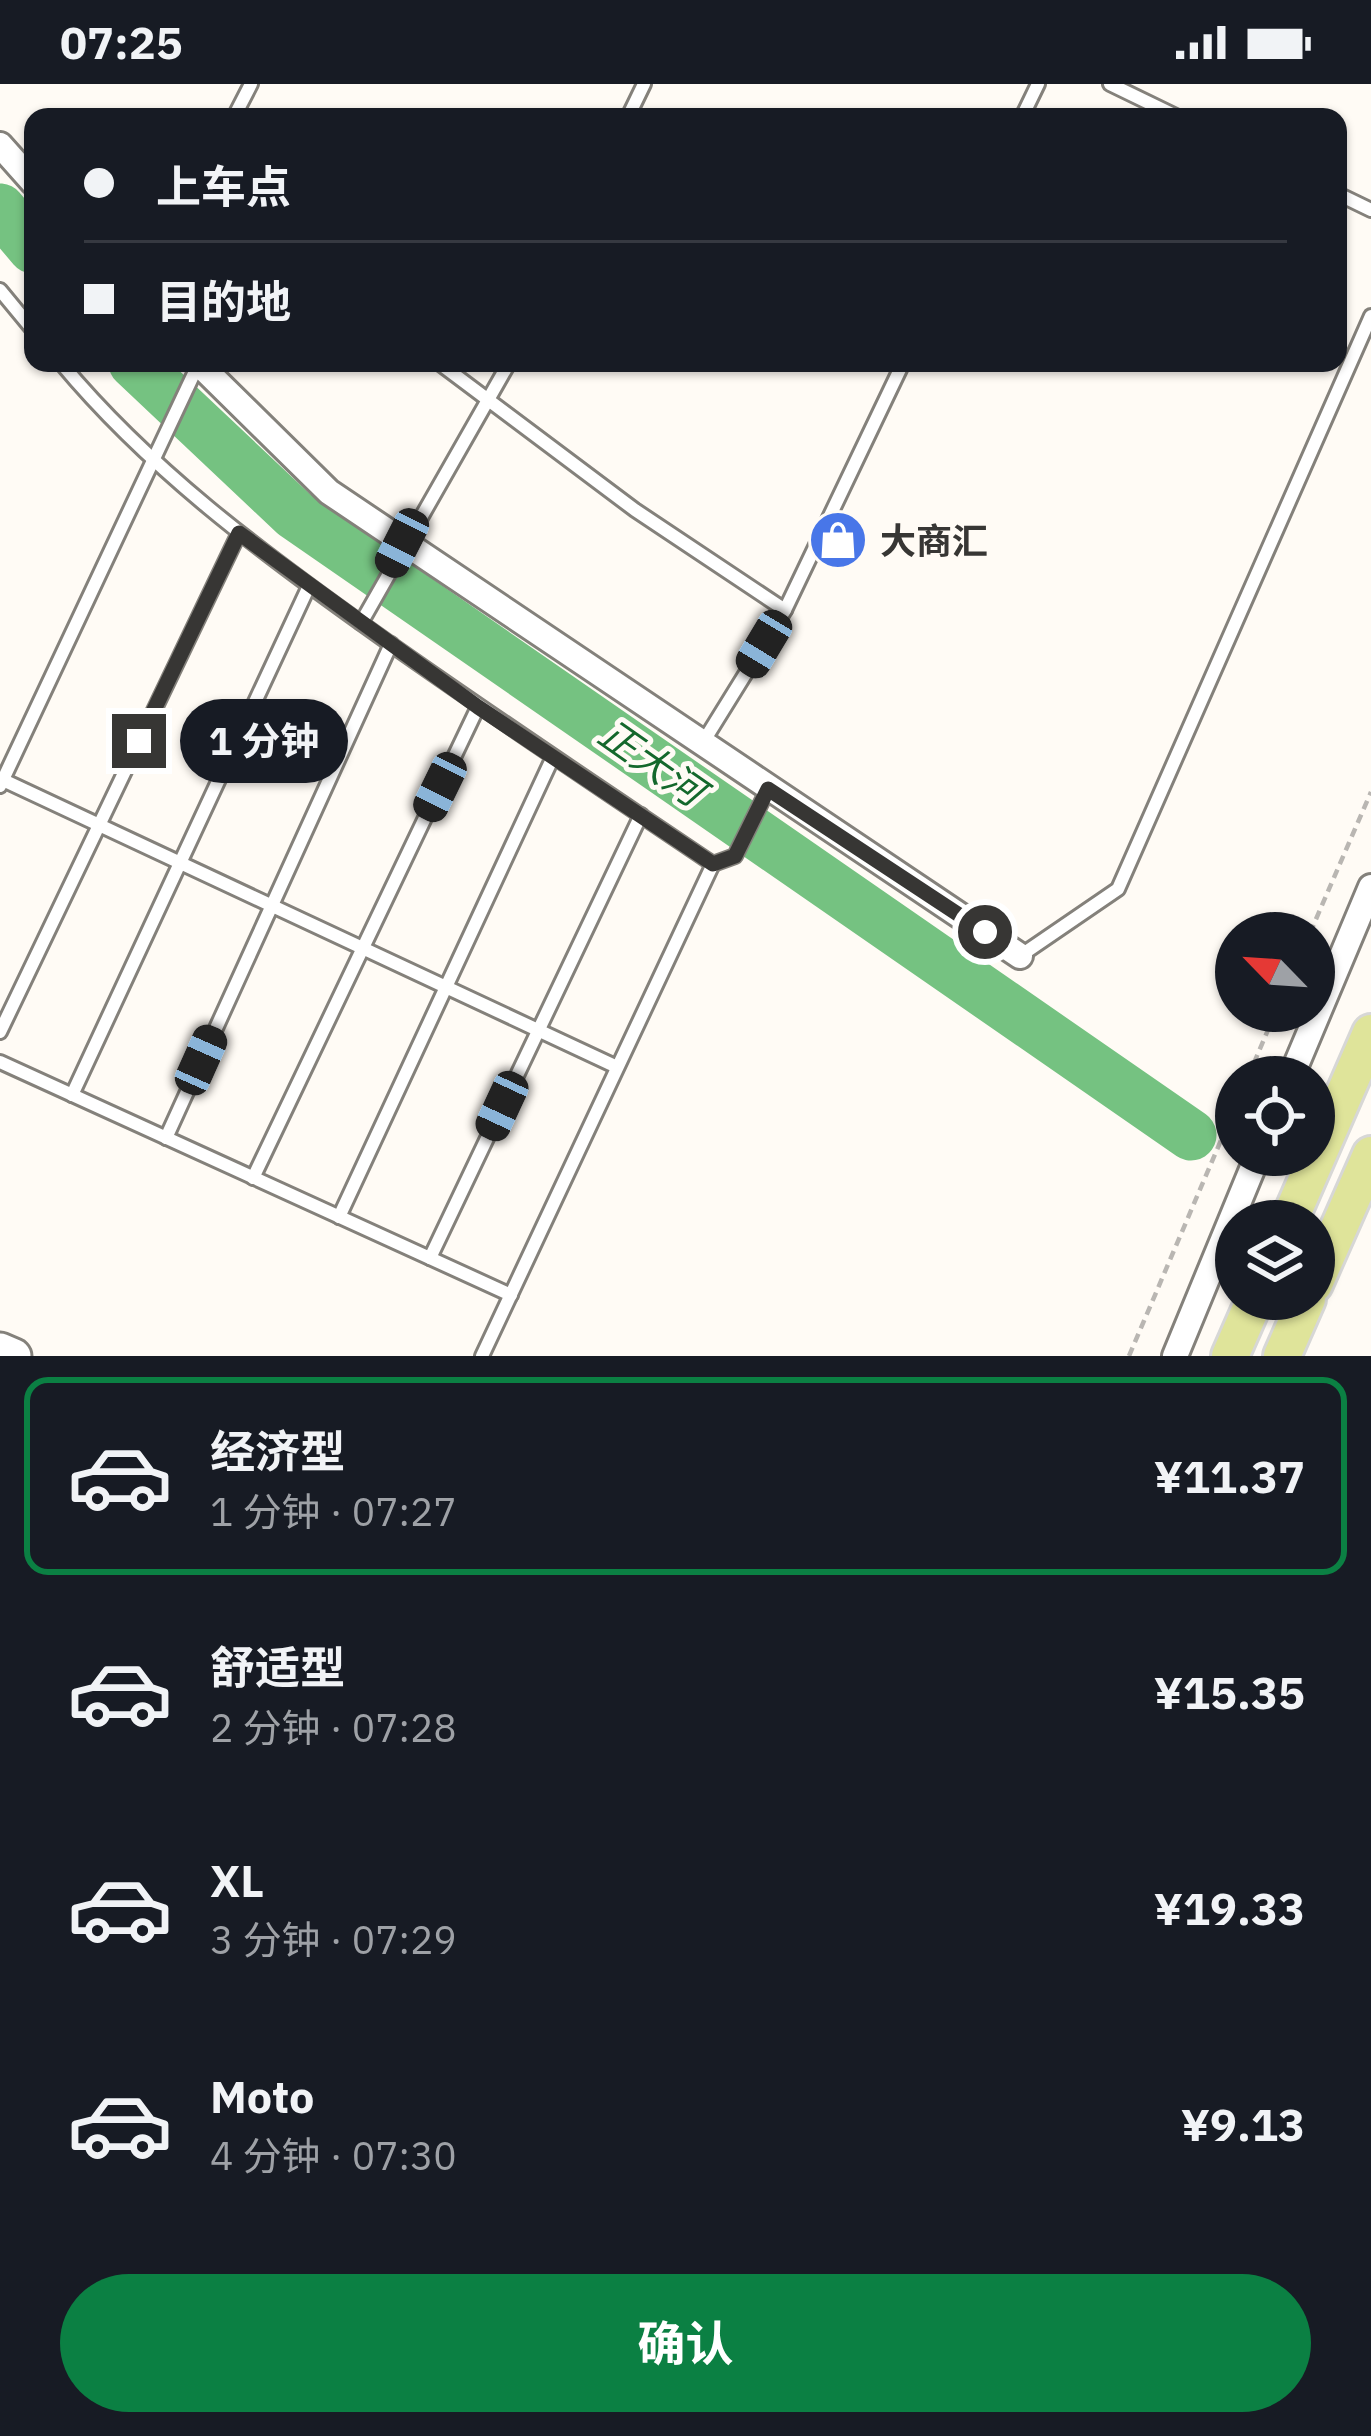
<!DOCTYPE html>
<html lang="zh">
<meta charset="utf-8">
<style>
body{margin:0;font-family:"IBM Plex Sans","Noto Sans SC",sans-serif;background:#242831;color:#f1f3f6;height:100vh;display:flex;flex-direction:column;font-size:45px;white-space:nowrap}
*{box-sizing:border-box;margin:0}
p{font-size:39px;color:#9ea1a6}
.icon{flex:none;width:66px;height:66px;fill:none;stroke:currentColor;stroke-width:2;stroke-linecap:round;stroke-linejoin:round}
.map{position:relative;height:1272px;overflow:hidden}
.side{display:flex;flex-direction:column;background:#171b24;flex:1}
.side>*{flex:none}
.banner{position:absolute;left:24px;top:24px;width:1323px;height:264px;border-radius:24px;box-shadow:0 3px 9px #0004;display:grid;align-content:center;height:264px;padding:0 60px;background:#171b24}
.needle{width:78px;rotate:295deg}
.tools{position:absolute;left:1215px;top:828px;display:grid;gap:24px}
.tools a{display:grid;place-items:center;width:120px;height:120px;border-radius:50%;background:#171b24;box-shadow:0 3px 9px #0004;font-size:60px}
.end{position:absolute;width:54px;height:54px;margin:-27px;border:15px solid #373634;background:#fff;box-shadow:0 0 0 6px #fff}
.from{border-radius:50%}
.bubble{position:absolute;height:84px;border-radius:42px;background:#171b24;box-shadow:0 3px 9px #0004;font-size:39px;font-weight:700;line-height:84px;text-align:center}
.car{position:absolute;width:36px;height:72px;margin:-36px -18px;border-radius:15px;box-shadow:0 0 9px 3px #0007;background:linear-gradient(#222 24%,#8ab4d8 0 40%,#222 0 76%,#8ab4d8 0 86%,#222 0)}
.banner b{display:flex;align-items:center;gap:42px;height:114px;font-size:45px}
.banner b+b{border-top:3px solid #363941}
.banner i{width:30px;height:30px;background:#f1f3f6}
ul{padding:21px 0 0;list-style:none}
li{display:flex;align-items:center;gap:36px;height:198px;margin:0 24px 18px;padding:0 36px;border:6px solid transparent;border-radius:24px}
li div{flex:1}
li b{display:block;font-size:45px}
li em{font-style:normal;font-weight:700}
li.active{border-color:#0b8043}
li>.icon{width:108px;height:108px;stroke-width:1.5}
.cta{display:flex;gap:24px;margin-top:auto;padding:24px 60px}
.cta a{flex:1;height:138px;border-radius:72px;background:#0b8043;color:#fff;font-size:48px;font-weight:700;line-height:138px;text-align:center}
.status{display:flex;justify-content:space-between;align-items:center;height:84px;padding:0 60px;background:#171b24;direction:ltr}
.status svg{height:33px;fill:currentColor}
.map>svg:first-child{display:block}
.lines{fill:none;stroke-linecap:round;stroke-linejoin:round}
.river{stroke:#75c281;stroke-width:51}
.lane-casing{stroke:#84817b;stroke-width:18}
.street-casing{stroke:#84817b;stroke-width:30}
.secondary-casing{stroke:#84817b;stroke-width:39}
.primary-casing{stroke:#d7d7d6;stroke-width:42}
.path{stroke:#b9b6b2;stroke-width:4.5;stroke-dasharray:9 6;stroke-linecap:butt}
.lane{stroke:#fff;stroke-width:12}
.street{stroke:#fff;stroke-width:24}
.secondary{stroke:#fff;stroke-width:33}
.primary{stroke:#dfe49a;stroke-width:36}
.route{stroke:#373634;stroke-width:15}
.labels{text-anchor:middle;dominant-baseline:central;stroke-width:10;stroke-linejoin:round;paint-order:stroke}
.poi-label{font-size:36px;font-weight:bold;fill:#373634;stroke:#fffbf5;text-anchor:start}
.water-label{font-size:39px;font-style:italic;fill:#14682c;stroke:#fffbf5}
</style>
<div class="status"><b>07:25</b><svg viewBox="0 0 49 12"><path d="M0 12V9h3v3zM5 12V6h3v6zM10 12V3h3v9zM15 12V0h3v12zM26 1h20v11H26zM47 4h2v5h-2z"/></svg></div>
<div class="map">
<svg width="1371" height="1272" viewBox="0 0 1371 1272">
<rect width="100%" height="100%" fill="#fffbf5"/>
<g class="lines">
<g class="river">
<path d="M 0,125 L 33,164"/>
<path d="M 134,279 L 294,430 L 1191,1051"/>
</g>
<g class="lane-casing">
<g id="lane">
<path d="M 1110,0 L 1178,33"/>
<path d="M 234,33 L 251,0"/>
<path d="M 628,33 L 644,0"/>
<path d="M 1022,33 L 1038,0"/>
<path d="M 1338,110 L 1371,126"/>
<path d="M 0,206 L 33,246"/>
<path d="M 61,279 C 149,385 261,468 372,547 C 484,627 599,703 713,780 L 735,772 L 768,705"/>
<path d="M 439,279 L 635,426 L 785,526"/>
<path d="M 361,539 L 509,279"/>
<path d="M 702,660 L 785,526 L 903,279"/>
<path d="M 3,696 L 617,983"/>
<path d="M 0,702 L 198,281"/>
<path d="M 1020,872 L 1118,805 L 1371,232"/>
<path d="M 0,948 L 239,449"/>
<path d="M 0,978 L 511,1211"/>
<path d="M 72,1011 L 309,502"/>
<path d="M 166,1054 L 391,560"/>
<path d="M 253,1094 L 478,623"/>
<path d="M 339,1133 L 553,673"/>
<path d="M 430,1174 L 641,731"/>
<path d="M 482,1272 L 713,780"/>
</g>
</g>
<g class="street-casing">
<g id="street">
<path d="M 0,61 L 33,98"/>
<path d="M 198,279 L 329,408 L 1020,872"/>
<path d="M 1291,993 L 1371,803"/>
<path d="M 1175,1272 L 1258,1071"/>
</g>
</g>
<g class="secondary-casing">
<path id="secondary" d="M 0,1266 L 14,1272"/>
</g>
<g class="primary-casing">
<g id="primary">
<path d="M 1289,1137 L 1371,949"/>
<path d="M 1314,1200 L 1371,1071"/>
<path d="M 1230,1272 L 1255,1215"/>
<path d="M 1282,1272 L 1307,1215"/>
</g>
</g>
<g class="path">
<path d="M 1310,849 L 1371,708"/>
<path d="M 1248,993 L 1276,927"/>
<path d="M 1129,1272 L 1236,1021"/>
</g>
<use href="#lane" class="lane"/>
<use href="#street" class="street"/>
<use href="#secondary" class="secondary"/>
<use href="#primary" class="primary"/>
</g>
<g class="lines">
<path class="route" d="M 139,657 L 239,449 L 478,623 L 713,780 L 735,772 L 768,705 L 985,848"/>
</g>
<defs>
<g id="shop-disc" transform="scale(3)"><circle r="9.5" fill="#4876e8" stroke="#fffbf5"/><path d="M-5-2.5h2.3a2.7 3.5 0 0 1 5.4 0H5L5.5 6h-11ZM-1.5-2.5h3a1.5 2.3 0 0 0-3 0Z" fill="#fff"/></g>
</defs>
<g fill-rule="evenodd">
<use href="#shop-disc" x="838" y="456"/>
</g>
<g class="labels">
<g class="poi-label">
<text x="880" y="456">大商汇</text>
</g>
<g class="water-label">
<text transform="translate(652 678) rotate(35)">正大河</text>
</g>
</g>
</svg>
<div class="tools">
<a><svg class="needle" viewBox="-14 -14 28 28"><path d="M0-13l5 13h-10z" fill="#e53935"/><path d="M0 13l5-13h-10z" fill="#9ea1a6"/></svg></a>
<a><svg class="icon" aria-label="locate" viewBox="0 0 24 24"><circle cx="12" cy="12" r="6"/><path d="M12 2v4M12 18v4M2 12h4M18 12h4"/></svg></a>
<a><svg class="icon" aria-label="layers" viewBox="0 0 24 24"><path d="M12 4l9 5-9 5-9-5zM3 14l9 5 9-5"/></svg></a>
</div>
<i class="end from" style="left:985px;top:848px"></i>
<i class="end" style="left:139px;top:657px"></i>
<div class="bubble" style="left:180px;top:615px;width:168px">1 分钟</div>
<i class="car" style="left:402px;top:459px;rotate:207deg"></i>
<i class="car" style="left:764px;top:560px;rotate:211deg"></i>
<i class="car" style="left:440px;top:703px;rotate:206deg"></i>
<i class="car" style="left:201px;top:976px;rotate:24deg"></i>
<i class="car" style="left:502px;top:1022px;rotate:205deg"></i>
<div class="banner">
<b><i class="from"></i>上车点</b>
<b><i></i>目的地</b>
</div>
</div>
<section class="side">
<ul>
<li class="active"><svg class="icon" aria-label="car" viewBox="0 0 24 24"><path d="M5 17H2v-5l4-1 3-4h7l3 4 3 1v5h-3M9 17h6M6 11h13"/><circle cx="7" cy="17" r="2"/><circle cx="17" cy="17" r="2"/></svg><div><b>经济型</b><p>1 分钟 · 07:27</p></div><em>¥11.37</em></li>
<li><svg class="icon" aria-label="car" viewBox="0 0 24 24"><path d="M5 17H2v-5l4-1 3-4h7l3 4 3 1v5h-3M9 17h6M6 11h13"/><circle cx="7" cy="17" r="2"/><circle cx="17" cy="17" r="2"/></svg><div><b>舒适型</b><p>2 分钟 · 07:28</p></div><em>¥15.35</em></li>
<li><svg class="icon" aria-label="car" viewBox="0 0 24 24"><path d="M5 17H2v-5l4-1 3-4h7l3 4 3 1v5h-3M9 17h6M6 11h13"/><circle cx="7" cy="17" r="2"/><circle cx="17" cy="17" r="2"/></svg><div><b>XL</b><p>3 分钟 · 07:29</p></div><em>¥19.33</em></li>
<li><svg class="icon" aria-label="car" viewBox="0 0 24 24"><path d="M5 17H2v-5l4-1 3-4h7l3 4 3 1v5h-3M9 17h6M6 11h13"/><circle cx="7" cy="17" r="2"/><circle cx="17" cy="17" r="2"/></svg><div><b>Moto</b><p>4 分钟 · 07:30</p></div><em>¥9.13</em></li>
</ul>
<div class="cta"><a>确认</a></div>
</section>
